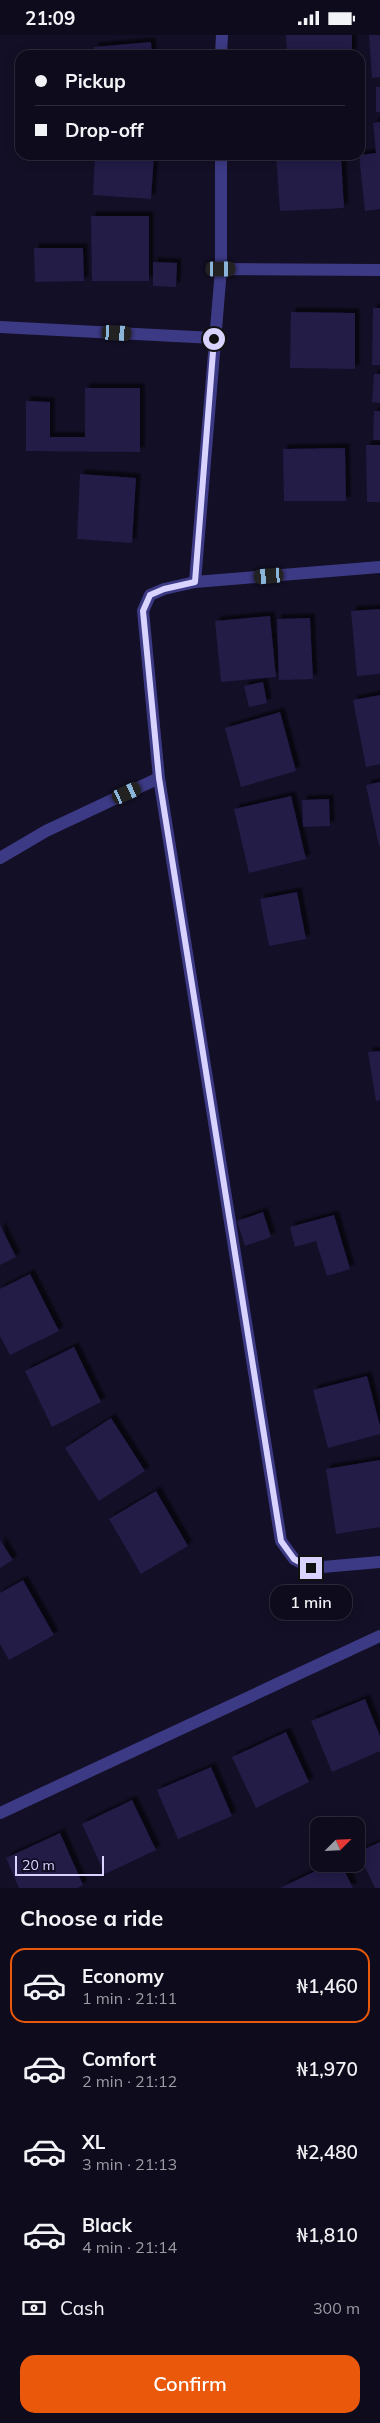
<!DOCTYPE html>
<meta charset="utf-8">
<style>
body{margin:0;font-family:Mulish,sans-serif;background:#1c1929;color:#f1f3f6;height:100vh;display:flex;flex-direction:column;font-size:19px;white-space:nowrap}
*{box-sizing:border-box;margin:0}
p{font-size:16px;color:#9b9ba3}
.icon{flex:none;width:28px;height:28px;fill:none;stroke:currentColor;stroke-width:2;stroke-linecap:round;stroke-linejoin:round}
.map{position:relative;height:1853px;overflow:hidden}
.side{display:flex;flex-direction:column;background:#0e0b1c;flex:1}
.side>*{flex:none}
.guide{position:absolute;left:15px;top:15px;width:350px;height:110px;border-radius:15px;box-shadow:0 2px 12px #0003,0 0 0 1px #2e2b3b;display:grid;align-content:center;height:110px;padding:0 20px;background:#0e0b1c}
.needle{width:32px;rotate:66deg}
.controls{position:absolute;left:310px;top:1782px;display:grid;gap:10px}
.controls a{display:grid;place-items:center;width:55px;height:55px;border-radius:10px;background:#0e0b1c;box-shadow:0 2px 12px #0003,0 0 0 1px #2e2b3b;font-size:25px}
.scale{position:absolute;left:15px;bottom:12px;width:89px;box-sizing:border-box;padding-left:5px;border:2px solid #d9d4ff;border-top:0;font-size:14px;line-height:18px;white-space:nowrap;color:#d9d4ff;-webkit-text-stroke:4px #130f26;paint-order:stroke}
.end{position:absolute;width:22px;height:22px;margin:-11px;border:6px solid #d9d4ff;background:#111;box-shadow:0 0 0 2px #111}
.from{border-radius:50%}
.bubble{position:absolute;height:35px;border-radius:15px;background:#0e0b1c;box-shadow:0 2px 12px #0003,0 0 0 1px #2e2b3b;font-size:16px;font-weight:600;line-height:35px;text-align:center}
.car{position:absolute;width:15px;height:30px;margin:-15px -8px;border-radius:6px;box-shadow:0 0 4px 1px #0007;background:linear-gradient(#222 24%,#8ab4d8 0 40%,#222 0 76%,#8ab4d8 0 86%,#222 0)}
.guide b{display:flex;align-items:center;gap:18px;height:48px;font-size:19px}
.guide b+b{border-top:1px solid #2e2b3b}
.guide i{width:12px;height:12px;background:#f1f3f6}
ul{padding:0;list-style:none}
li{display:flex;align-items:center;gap:15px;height:75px;margin:0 10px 8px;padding:0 10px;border:2px solid transparent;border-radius:15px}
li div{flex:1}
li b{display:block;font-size:19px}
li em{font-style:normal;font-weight:600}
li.current{border-color:#ea580c}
li>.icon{width:45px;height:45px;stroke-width:1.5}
h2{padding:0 20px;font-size:22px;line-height:60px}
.pay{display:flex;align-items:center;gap:12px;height:55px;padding:0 20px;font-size:19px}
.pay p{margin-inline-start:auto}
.action{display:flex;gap:10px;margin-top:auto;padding:10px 20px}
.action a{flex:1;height:58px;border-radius:15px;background:#ea580c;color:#fff;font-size:20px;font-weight:600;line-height:58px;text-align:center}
.status{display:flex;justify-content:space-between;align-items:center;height:35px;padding:0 25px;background:#0e0b1c;direction:ltr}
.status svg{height:14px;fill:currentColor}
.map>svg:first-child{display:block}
.building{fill:#241b47;filter:url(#shadow)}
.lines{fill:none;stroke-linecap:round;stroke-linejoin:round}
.service{stroke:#3d3a85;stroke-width:12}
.minor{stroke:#3d3a85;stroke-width:12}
.route{stroke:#d9d4ff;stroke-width:6}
</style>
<div class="status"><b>21:09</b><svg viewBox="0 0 49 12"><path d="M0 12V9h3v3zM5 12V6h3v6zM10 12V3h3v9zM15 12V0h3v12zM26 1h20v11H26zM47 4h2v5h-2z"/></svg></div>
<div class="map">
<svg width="380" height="1853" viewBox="0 0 380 1853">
<defs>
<filter id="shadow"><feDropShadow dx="4.5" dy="-4.5" stdDeviation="1" flood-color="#0009"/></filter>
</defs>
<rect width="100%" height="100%" fill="#130f26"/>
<g class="building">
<path d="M 286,0 L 352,0 L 352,20 L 287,20 Z"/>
<path d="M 369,0 L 380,0 L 380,42 L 372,43 Z"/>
<path d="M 151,7 L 152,20 L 94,20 L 94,12 Z"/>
<rect x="376" y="52" width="4" height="25"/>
<path d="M 380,87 L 380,174 L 365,176 L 359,120 L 376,118 L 373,88 Z"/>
<path d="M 95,120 L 154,120 L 151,164 L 93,160 Z"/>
<path d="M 341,120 L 344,173 L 280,176 L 276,121 Z"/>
<path d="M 91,181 L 149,181 L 149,246 L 92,246 Z"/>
<path d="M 34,213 L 83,213 L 84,246 L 35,247 Z"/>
<path d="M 153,227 L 177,228 L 176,252 L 153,251 Z"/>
<path d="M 373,273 L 380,273 L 380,330 L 372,330 Z"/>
<path d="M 291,277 L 355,278 L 355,334 L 290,333 Z"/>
<path d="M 374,339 L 380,339 L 380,368 L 372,367 Z"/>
<path d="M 85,353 L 140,353 L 140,417 L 26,416 L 26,366 L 50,367 L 50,402 L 85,402 Z"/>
<path d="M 374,376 L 380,376 L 380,405 L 373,405 Z"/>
<path d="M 366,410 L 380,410 L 380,467 L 367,467 Z"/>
<path d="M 345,413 L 346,466 L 284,466 L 283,414 Z"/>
<path d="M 80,439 L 136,443 L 132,508 L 77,504 Z"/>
<path d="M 380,574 L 380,639 L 357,641 L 351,576 Z"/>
<path d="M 270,581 L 276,642 L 221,647 L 215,586 Z"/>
<path d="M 310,583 L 313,644 L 279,645 L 277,584 Z"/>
<path d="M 263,647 L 267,668 L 249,672 L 244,651 Z"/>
<path d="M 380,660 L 380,729 L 366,732 L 353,665 Z"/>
<path d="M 280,677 L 296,736 L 241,752 L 225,693 Z"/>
<path d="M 380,747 L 380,811 L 379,811 L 366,750 Z"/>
<path d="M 291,761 L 306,824 L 249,838 L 234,774 Z"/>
<path d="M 329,764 L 330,791 L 303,792 L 302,765 Z"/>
<path d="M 297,857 L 306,904 L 269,911 L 260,864 Z"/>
<path d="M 380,1016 L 380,1065 L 376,1066 L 368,1017 Z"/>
<path d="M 263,1177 L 271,1202 L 245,1211 L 237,1186 Z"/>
<path d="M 334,1180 L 350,1234 L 327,1241 L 316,1206 L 295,1212 L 290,1192 Z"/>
<path d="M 0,1190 L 16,1222 L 0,1230 Z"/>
<path d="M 30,1239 L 59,1296 L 10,1320 L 0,1301 L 0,1254 Z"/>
<path d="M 74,1312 L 101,1367 L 52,1392 L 25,1336 Z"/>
<path d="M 367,1341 L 380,1391 L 380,1399 L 328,1413 L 313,1355 Z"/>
<path d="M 111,1383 L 145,1436 L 99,1466 L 65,1413 Z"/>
<path d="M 380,1425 L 380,1492 L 336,1499 L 326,1434 Z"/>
<path d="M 156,1456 L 188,1511 L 141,1539 L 109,1484 Z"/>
<path d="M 0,1505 L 13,1525 L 0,1533 Z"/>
<path d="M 23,1545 L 54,1600 L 9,1625 L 0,1609 L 0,1558 Z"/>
<path d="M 365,1664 L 380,1701 L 380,1716 L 332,1737 L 311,1686 Z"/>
<path d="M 286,1697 L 309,1747 L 256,1773 L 232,1722 Z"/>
<path d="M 211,1732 L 232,1781 L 178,1804 L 157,1755 Z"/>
<path d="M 132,1765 L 156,1815 L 105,1839 L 82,1789 Z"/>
<path d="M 60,1798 L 83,1850 L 77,1853 L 19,1853 L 6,1823 Z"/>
<path d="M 380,1807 L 380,1853 L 375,1853 L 358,1817 Z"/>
<path d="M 330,1829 L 341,1829 L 353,1853 L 280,1853 Z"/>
</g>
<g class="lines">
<g class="service">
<path d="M 0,292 L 214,303"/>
<path d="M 0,823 L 46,796 L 159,743"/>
</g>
<g class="minor">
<path d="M 221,20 L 222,0"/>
<path d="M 221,120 L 221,234 L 195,547 L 380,532"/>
<path d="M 221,234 L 380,235"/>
<path d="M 195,547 L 164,554 L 150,560 L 143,576 L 159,743 L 281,1506 L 294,1524 L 311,1533 L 380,1527"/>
<path d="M 0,1778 L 380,1601"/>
</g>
</g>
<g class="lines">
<path class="route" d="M 214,304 L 195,547 L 164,554 L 150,560 L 143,576 L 159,743 L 281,1506 L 294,1524 L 311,1533"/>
</g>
</svg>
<div class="controls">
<a><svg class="needle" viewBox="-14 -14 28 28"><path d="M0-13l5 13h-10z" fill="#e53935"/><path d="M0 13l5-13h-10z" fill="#9b9ba3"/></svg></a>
</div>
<div class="scale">20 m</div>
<i class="end from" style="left:214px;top:304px"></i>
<i class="end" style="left:311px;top:1533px"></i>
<div class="bubble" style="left:270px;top:1550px;width:82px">1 min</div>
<i class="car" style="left:221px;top:234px;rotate:90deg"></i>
<i class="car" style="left:117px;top:298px;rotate:93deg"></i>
<i class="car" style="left:269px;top:541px;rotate:265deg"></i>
<i class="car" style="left:127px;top:758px;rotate:65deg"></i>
<div class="guide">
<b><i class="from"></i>Pickup</b>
<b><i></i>Drop-off</b>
</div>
</div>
<section class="side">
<h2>Choose a ride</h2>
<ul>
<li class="current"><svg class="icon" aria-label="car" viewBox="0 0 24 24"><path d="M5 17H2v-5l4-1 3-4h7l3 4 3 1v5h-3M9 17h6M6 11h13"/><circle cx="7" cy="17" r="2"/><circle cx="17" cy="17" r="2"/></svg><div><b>Economy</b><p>1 min · 21:11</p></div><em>₦1,460</em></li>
<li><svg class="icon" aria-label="car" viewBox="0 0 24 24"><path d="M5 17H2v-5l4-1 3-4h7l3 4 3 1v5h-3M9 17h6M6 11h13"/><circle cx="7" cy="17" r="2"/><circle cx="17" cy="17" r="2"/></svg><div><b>Comfort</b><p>2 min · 21:12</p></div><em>₦1,970</em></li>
<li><svg class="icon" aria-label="car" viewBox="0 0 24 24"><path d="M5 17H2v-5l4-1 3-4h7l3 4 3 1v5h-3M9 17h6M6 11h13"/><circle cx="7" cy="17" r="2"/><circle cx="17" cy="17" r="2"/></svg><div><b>XL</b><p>3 min · 21:13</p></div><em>₦2,480</em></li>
<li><svg class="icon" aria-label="car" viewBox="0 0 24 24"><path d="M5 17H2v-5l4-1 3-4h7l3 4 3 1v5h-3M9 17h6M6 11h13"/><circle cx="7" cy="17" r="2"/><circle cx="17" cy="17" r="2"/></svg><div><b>Black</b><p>4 min · 21:14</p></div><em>₦1,810</em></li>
</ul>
<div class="pay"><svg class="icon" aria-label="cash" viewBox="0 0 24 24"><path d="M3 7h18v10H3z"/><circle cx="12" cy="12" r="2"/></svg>Cash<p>300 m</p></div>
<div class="action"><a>Confirm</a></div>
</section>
